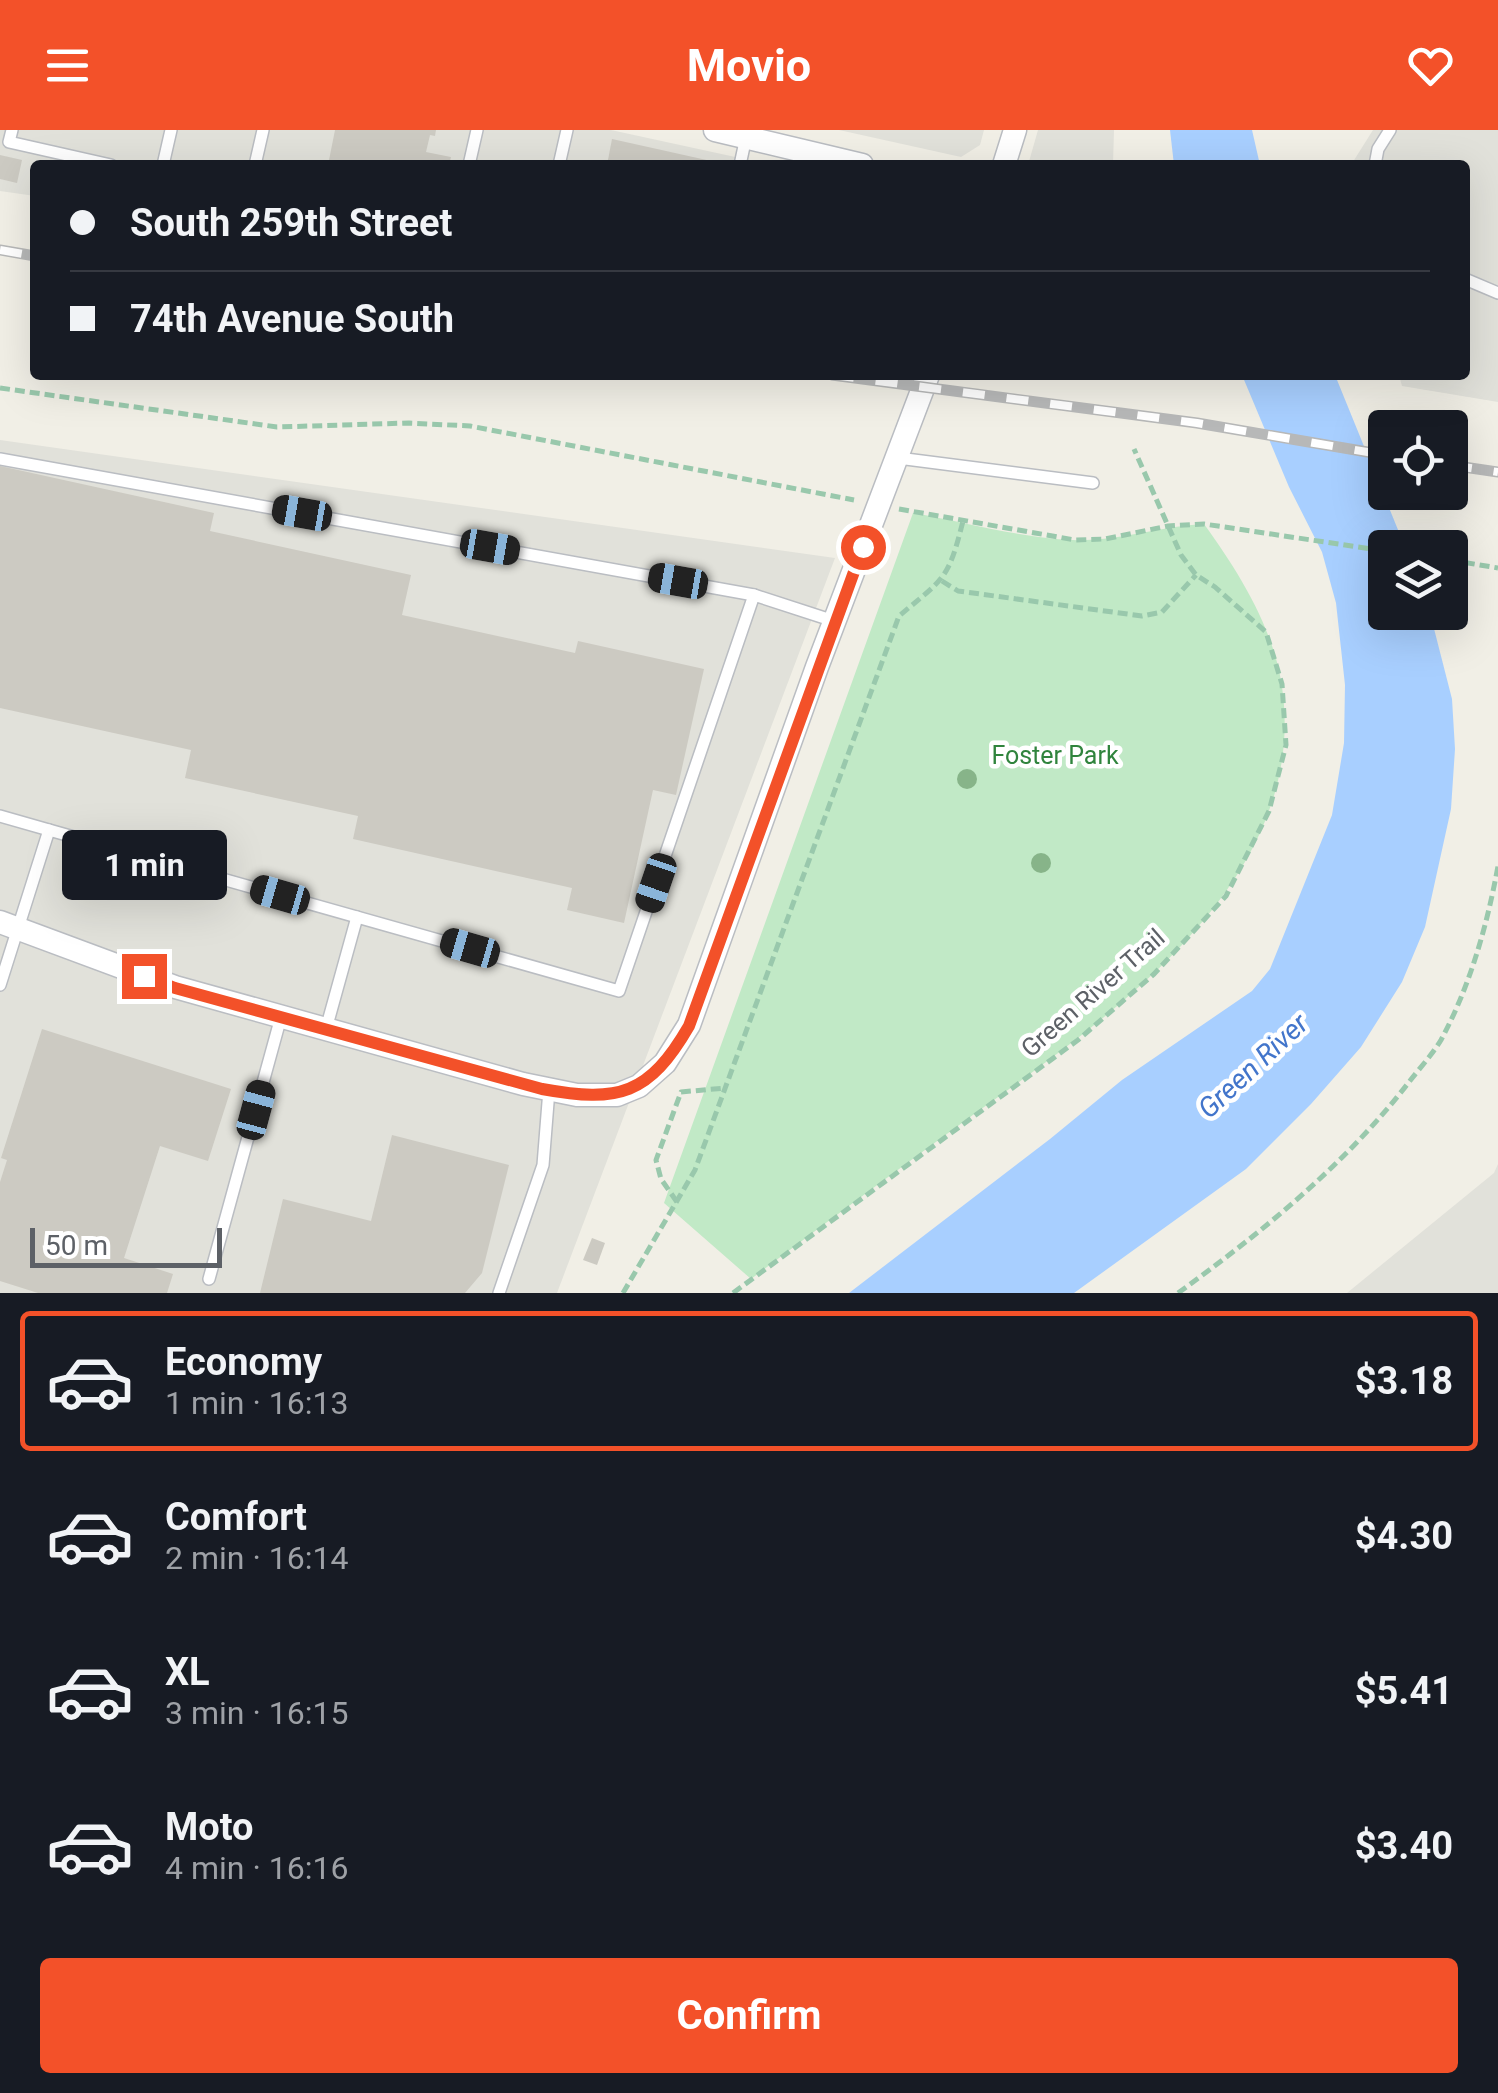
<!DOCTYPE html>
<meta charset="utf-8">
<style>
body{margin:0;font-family:Roboto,sans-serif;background:#20242c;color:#f1f3f6;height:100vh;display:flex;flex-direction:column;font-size:38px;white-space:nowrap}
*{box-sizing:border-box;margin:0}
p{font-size:32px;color:#9ea1a6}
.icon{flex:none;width:55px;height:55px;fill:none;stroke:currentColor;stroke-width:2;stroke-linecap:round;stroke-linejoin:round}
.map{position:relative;height:1163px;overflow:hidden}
.panel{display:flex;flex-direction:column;background:#171b24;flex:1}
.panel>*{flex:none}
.hud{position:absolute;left:30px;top:30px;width:1440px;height:220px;border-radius:10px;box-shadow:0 10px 40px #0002;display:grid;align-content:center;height:220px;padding:0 40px;background:#171b24}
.controls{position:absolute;left:1368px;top:280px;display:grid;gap:20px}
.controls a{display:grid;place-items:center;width:100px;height:100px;border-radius:10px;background:#171b24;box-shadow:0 10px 40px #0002;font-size:50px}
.scale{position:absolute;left:30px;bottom:25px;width:192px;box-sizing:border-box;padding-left:10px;border:5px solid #5d6167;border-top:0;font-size:28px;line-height:35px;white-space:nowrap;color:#5d6167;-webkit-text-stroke:8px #fff;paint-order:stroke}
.end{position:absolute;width:45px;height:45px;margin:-22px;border:12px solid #f35129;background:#fff;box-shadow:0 0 0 5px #fff}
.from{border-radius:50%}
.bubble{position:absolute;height:70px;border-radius:10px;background:#171b24;box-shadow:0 10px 40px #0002;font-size:32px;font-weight:700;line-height:70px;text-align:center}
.car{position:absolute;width:30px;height:60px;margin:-30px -15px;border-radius:12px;box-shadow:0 0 8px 2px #0007;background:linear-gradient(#222 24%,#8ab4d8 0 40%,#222 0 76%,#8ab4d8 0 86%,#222 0)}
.hud b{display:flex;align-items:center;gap:35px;height:95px;font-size:38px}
.hud b+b{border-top:2px solid #363941}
.hud i{width:25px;height:25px;background:#f1f3f6}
ul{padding:18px 0 0;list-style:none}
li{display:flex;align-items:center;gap:30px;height:140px;margin:0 20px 15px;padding:0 20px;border:5px solid transparent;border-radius:10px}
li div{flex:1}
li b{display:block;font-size:38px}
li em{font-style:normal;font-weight:700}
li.on{border-color:#f35129}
li>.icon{width:90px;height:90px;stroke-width:1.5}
.button{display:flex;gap:20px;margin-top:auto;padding:20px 40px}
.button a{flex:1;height:115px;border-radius:10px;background:#f35129;color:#fff;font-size:40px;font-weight:700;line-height:115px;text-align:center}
header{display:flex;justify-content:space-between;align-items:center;height:130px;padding:0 40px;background:#f35129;color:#fff;font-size:45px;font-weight:700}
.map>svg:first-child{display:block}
.industrial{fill:#e1e1da}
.green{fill:#c1e9c6}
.water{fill:#a8cfff}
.building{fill:#cccac2}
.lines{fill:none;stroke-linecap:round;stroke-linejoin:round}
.lane-casing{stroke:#babdc2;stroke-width:14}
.street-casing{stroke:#babdc2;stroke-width:25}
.path{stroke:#99c8ac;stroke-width:5;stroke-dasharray:10 5;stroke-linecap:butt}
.lane{stroke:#fff;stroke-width:11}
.street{stroke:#fff;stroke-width:22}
.rail-casing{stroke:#b7b8b8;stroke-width:11}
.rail{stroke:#fff;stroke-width:8;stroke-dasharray:22;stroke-linecap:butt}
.tree{fill:#87b489}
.route{stroke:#f35129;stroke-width:12}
.labels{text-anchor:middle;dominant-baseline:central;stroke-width:9;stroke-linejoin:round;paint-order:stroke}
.park-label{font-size:25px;fill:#30843d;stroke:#fff}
.street-label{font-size:25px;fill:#5d6167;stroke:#fff}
.water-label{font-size:28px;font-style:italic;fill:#4275cb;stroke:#fff}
</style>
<header><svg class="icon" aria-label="menu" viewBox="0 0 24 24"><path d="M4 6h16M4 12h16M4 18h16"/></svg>Movio<svg class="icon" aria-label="heart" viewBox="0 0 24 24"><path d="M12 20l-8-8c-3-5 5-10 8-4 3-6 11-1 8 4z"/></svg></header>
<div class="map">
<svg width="1498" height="1163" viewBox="0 0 1498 1163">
<rect width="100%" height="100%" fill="#f1efe6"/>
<g class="industrial">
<path d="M 0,0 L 611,0 L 772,35 L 35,35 L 35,66 L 0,61 Z"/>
<path d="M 839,0 L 984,0 L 980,15 L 961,27 Z"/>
<path d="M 1038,0 L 1114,0 L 1113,35 L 1028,35 Z"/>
<path d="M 1373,0 L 1498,0 L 1498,272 L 1402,256 L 1399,245 L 1465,245 L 1465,35 L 1351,35 Z"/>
<path d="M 0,310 L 835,428 L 557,1163 L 0,1163 Z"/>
<path d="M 1498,1034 L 1498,1163 L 1347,1163 L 1494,1043 Z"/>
</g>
<path class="green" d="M 913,383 C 965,392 1020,408 1073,410 C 1117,412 1160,396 1204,394 C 1238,441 1274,498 1282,557 C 1310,749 1113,885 977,982 C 901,1037 826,1093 751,1149 L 664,1073 Z"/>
<g class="water">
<path d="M 1170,0 L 1252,0 L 1260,35 L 1174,35 Z"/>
<path d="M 1242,245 L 1335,245 L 1405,417 L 1385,418 L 1385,482 L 1430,483 L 1452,569 L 1455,619 L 1451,679 L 1425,797 L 1402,852 L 1361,917 L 1311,974 L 1246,1039 L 1074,1163 L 849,1163 L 1050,1009 L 1122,950 L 1252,861 L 1270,839 L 1332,685 L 1344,613 L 1345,555 L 1336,473 L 1322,422 L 1289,357 Z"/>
</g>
<g class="building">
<path d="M 335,0 L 436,0 L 435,6 L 430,5 L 426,22 L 451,27 L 449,35 L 328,35 Z"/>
<path d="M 612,9 L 720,33 L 720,35 L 607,35 Z"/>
<path d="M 0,25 L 22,30 L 17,53 L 0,49 Z"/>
<path d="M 0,336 L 214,383 L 210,401 L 411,445 L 402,485 L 575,523 L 578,511 L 704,539 L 676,665 L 653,660 L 624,793 L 567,780 L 572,758 L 353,709 L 358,686 L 185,648 L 191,620 L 0,578 Z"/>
<path d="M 42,899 L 231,959 L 208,1031 L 160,1016 L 124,1128 L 173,1144 L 167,1163 L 38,1163 L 0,1151 L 0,1052 L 7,1030 L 1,1028 Z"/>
<path d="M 392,1005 L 509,1035 L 482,1143 L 465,1163 L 260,1163 L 283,1069 L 371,1091 Z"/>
<path d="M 592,1108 L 605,1113 L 597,1135 L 583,1130 Z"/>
</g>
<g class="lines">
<g class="lane-casing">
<g id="lane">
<path d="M 12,0 L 9,12 L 111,35"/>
<path d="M 163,35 L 171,0"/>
<path d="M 255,35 L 263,0"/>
<path d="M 469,35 L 477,0"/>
<path d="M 559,35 L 567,0"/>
<path d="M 740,35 L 746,7"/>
<path d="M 1375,35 L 1378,19 L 1390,0"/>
<path d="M 1465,149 L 1498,163"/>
<path d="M 898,328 L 1093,353"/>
<path d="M 0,329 L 754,465"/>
<path d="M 0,686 L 49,700"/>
<path d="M 0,855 L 49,700 L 619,861 L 754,465 L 834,491"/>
<path d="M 326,899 L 357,787"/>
<path d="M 209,1149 L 281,887"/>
<path d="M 499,1163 L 543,1035 L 549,960"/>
</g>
</g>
<g class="street-casing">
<g id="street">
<path d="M 715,0 L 862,35"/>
<path d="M 1004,35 L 1015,0"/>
<path d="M 0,792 L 175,857 L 523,954 L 577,965 L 617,965 L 639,956 L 665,933 L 689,895 L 817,537 L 928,245"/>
</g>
</g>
<g class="path">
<path d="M 0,258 L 277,297 L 409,293 L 470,296 L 854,370"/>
<path d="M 899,379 L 1075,410 L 1105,409 L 1168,396 L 1204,394 L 1385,421"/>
<path d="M 1450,430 L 1498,438"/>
<path d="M 942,451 L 958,461 L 1142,486 L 1162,482 L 1196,445"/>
<path d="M 677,1072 L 661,1049 L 656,1030 L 681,962 L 725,958"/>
<path d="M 623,1163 L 695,1040 L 899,486 C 944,448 948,451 963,391"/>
<path d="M 733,1163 L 1078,910 L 1154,844 L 1226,766 L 1269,681 L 1286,615 L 1282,554 L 1266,502 L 1215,457 L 1196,445 L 1181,425 L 1134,319"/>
<path d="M 1178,1163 C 1261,1103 1346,1034 1409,952 C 1419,939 1432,925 1441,910 C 1470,856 1487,796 1498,736"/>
</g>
<use href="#lane" class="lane"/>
<use href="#street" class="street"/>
<g class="rail-casing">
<g id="rail">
<path d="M 0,120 L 35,126"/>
<path d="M 832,245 L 1197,293 L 1385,325"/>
<path d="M 1450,335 L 1498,342"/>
</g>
</g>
<use href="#rail" class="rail"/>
</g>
<g class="tree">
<circle cx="967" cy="649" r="10"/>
<circle cx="1041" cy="733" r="10"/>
</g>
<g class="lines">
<path class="route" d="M 144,846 L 175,858 L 542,959 C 619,973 649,965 689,896 L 863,417"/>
</g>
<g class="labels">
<g class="park-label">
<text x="1055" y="625">Foster Park</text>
</g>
<g class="street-label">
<text transform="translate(1093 863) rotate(-41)">Green River Trail</text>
</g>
<g class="water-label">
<text transform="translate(1253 936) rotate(-43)">Green River</text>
</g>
</g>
</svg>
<div class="controls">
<a><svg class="icon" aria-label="locate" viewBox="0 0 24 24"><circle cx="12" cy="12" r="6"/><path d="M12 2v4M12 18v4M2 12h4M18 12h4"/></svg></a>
<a><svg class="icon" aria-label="layers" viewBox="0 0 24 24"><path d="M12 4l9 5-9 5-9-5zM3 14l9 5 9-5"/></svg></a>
</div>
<div class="scale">50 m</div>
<i class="end from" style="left:863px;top:417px"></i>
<i class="end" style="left:144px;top:846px"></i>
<div class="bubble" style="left:62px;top:700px;width:165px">1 min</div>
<i class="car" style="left:302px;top:383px;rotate:280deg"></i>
<i class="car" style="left:490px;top:417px;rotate:100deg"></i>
<i class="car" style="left:678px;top:451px;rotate:280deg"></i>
<i class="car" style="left:656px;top:753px;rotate:199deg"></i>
<i class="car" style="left:280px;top:765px;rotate:286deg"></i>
<i class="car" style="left:470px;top:818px;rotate:286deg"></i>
<i class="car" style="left:256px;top:980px;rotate:15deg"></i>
<div class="hud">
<b><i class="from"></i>South 259th Street</b>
<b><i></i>74th Avenue South</b>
</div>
</div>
<section class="panel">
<ul>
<li class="on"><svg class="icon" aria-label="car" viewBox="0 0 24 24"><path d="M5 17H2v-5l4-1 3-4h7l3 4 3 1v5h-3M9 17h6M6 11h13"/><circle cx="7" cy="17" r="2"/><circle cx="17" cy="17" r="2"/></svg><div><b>Economy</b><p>1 min · 16:13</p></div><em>$3.18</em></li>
<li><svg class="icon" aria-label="car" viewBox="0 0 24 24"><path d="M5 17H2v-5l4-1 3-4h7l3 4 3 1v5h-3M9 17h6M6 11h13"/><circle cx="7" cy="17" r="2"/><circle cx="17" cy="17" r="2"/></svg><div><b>Comfort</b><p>2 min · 16:14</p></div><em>$4.30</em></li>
<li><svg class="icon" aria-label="car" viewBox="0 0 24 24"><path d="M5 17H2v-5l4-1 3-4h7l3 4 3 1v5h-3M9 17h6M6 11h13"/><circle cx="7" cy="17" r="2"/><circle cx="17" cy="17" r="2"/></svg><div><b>XL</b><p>3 min · 16:15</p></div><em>$5.41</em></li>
<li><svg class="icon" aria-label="car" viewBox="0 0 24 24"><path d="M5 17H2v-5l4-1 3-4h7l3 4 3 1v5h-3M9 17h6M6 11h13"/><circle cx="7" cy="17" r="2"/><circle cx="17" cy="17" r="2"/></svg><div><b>Moto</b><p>4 min · 16:16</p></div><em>$3.40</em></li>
</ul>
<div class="button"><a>Confirm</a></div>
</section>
